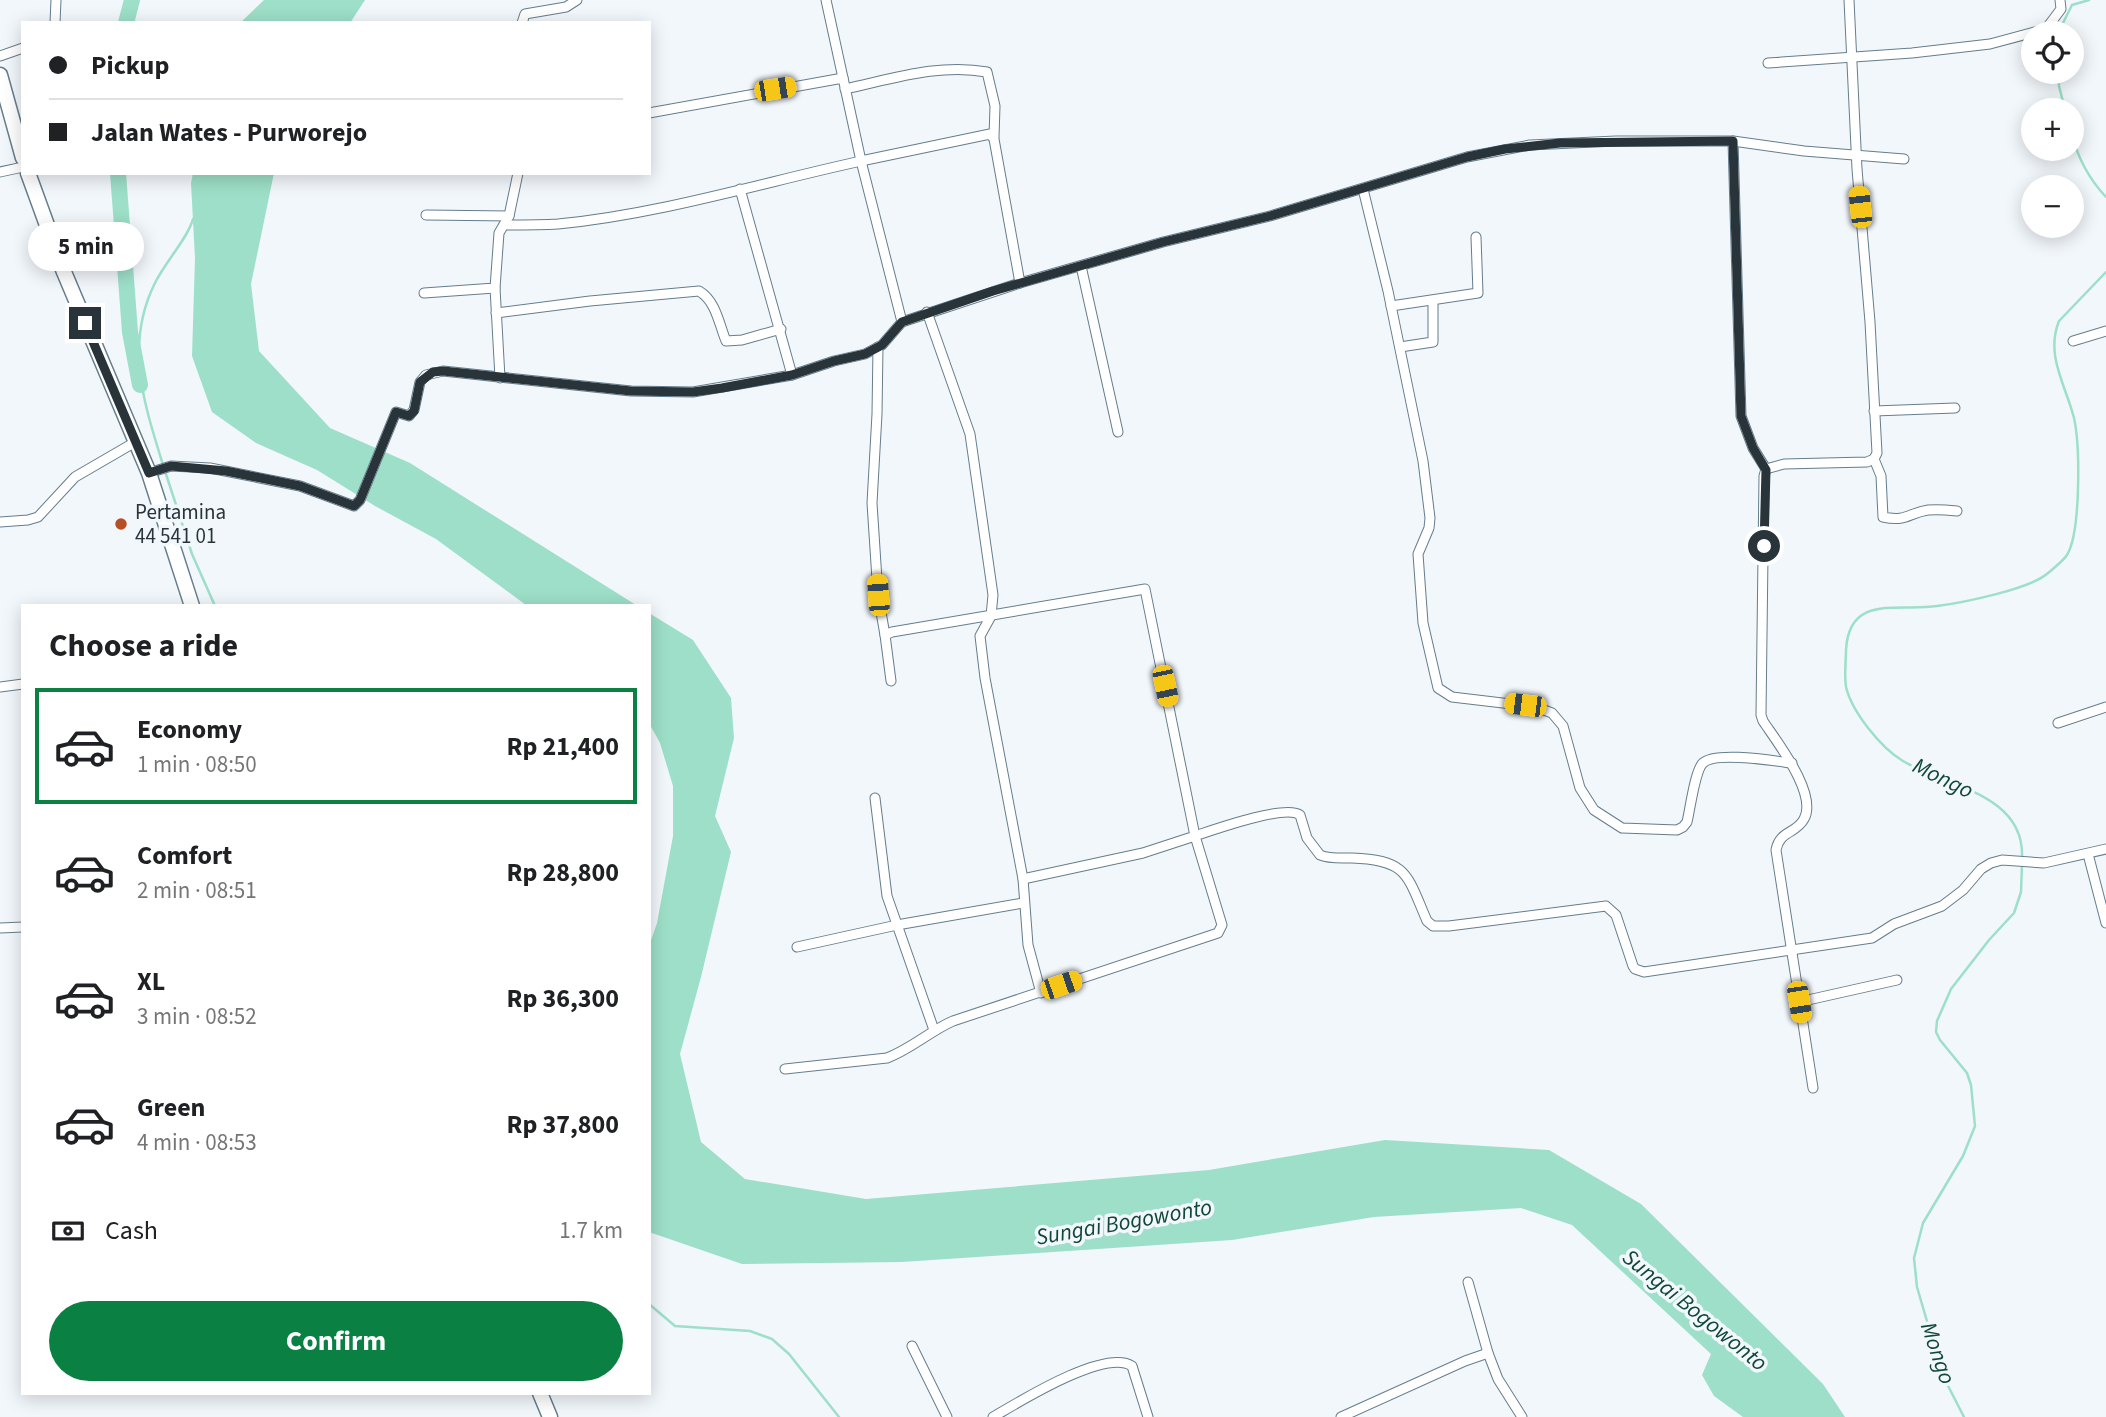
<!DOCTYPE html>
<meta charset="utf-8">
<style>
body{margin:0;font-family:"Source Sans 3",sans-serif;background:#f2f2f2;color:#202124;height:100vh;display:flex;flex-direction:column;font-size:26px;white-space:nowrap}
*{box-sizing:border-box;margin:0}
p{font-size:23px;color:#757577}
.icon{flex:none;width:38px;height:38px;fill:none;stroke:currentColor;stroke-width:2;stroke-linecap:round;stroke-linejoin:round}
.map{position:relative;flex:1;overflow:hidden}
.sheet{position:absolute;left:21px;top:604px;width:630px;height:791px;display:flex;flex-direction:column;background:#fff;border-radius:0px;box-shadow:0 4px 18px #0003}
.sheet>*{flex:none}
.guide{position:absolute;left:21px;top:21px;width:630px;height:154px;border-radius:0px;box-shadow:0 4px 18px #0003;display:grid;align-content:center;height:154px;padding:0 28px;background:#fff}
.fabs{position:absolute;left:2021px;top:21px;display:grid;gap:14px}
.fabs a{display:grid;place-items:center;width:63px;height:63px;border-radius:50%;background:#fff;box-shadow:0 4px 18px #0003;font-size:35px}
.end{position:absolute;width:32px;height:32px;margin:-16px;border:9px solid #29333a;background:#fff;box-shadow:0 0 0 4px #fff}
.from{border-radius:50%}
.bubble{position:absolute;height:49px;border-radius:24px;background:#fff;box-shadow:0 4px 18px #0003;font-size:23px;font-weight:700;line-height:49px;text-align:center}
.car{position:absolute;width:21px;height:42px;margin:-21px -10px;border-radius:9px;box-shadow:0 0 5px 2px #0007;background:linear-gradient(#f5c518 24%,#345 0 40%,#f5c518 0 76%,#345 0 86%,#f5c518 0)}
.guide b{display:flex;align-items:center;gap:24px;height:66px;font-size:26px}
.guide b+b{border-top:2px solid #e0e0e0}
.guide i{width:18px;height:18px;background:#202124}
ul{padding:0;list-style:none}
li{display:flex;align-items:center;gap:21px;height:116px;margin:0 14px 10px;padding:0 14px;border:4px solid transparent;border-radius:0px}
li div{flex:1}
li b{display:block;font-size:26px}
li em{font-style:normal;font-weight:700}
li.on{border-color:#0b8043}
li>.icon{width:63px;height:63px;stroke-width:1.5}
h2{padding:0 28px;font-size:32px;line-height:84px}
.pay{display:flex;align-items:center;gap:18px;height:77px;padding:0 28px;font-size:26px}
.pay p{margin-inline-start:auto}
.button{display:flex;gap:14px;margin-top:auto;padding:14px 28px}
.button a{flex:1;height:80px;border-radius:42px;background:#0b8043;color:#fff;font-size:28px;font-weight:700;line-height:80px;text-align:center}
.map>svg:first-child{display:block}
.water{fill:#9ddfc8}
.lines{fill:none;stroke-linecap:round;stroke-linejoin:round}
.stream{stroke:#9ddfc8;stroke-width:2.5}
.river{stroke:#9ddfc8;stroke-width:16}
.minor-casing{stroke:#657d8c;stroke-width:11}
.trunk-casing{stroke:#657d8c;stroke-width:17}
.minor{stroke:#fff;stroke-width:9}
.trunk{stroke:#fff;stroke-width:14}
.route{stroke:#29333a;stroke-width:9}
.poi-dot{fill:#b64f24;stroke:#f2f7fb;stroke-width:2.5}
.labels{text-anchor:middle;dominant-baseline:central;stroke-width:7;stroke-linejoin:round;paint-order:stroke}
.poi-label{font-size:21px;fill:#29333a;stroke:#f2f7fb;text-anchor:start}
.water-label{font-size:23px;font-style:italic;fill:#104738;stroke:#f2f7fb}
</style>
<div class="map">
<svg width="2106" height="1417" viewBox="0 0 2106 1417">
<rect width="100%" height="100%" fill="#f2f7fb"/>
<g class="water">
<path d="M 264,0 L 365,0 L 350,23 L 240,23 Z"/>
<path d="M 193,173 L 274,173 L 251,284 L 259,351 L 330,428 L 410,463 L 636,605 L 526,605 L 436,539 L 375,506 L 317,470 L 256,443 L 212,412 L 192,356 L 195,258 L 191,183 Z"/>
<path d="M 649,613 L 693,640 L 731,698 L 734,738 L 715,816 L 731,852 L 701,977 L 680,1054 L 701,1142 L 745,1179 L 866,1199 L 1209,1170 L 1385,1140 L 1549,1150 L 1641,1204 L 1823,1384 L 1845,1417 L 1743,1417 L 1714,1396 L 1702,1375 L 1711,1354 L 1572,1225 L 1521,1208 L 1374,1217 L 1232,1240 L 902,1262 L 742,1264 L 649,1232 L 649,946 L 657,923 L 673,836 L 673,786 L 660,743 L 649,723 Z"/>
</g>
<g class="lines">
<g class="stream">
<path d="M 2058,33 L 2072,5 L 2089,0"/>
<path d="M 2058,72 L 2059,86 L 2065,110"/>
<path d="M 2072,135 C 2078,158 2090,180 2106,197"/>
<path d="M 163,465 C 144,403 124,345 155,283 C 165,262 188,238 193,219"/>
<path d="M 165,471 L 192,554 L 215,606"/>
<path d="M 2022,858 C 2025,793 1944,786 1903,761 C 1881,748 1852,712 1846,687 C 1844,675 1846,661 1846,650 C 1849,593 1899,612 1937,606 C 1961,603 2031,589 2048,573 C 2054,568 2063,561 2067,555 C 2081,532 2080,445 2074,418 C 2066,386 2045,355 2059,321 L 2106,272"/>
<path d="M 649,1304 L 675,1326 L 750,1331 L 772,1339 L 789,1354 L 839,1417"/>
<path d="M 1964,1417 L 1943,1376 L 1917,1287 L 1914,1258 L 1923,1223 L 1963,1156 L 1975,1126 L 1971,1085 L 1967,1073 L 1940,1040 L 1936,1032 L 1937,1021 L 1951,989 L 1989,940 L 2014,913 L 2021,892 L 2022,864"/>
</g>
<g class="river">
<path d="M 126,23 L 132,0"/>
<path d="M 118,173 L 130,332 L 140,385"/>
</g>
<g class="minor-casing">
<g id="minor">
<path d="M 826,0 L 843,78"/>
<path d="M 1849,0 L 1857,169 L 1870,322 L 1877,453 L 1874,459 L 1881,476 L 1883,517 C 1907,522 1908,513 1928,510 C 1938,509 1948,510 1957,511"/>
<path d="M 55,23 L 56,0"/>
<path d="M 522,23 L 525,14 L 566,7 L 577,0"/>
<path d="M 0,56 L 23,48"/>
<path d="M 1768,63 L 1912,53 L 1990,44 L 2046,29 L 2061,9 L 2060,0"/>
<path d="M 845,89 C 892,79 940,63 987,72 L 995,106 L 994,137"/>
<path d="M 649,113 L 843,78 L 861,161 L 990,134 L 994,139 L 1020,283 L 1163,242 L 1270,216 L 1467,157 L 1530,145 L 1616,141 L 1733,141 L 1804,151 L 1904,159"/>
<path d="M 1733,141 L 1741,416 L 1753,448 L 1766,469"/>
<path d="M 0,172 L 23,167"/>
<path d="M 740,189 L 792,375"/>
<path d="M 1363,189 L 1388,291 L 1423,461 L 1430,518 L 1429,528 L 1418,554 L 1423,623 L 1438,688 L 1452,697 L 1536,707 L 1552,713 L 1563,726 L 1580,788 L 1594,810 L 1622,828 L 1677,830 L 1683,827 L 1687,822 C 1690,810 1695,770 1703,763 C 1715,751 1775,761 1792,763"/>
<path d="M 426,215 L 509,216"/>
<path d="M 504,225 C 522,225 540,225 558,224 C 660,214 761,183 861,161 L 902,322 L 1020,283"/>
<path d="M 1081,266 L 1118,432"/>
<path d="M 495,288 L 500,378"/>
<path d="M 424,293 L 495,288 L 499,233 L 509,216 L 518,173"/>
<path d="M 1391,306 L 1478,293 L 1476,237"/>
<path d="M 927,312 L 970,434 L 993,595 L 991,616 L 980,636 L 985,678 L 1023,879 L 1028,945 L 1041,993"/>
<path d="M 496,313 L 590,301 L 699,291 C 716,301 719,324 726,341 L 742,340 L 781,329"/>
<path d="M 2073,341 L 2106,331"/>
<path d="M 878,347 L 877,414 L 872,503 L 878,595 L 885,635"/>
<path d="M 1400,347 L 1433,342 L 1433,301"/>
<path d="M 1874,411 L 1955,408"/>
<path d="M 149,473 L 171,466 L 210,468 L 300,486 L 354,506 L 360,500 L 396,412 L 409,416 L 414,410 L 420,382 L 426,375 L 443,371 L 631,391 L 693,392 L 792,375 L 834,361 L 865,354 L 882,345 L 902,322"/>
<path d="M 0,522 L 28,520 L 38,517 L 75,477 L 137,441"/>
<path d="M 891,681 L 885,635 L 892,632 L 1145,589 L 1195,836 L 1143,853 L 1023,879"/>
<path d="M 0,687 L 23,684"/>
<path d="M 2058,723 L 2106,707"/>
<path d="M 875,798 L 887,896 L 934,1030"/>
<path d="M 2088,854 L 2106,923"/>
<path d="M 0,928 L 23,927"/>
<path d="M 797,947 L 897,925 L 1023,903"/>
<path d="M 1799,1002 L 1897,980"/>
<path d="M 785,1069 L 887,1058 C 911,1049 930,1031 953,1021 L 1218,933 L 1222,925 L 1195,836 C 1213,830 1286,804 1300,815 L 1307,838 L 1320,855 C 1329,859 1341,858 1352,858 C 1408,860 1407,875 1427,921 L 1433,926 L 1449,926 L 1606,906 L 1616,915 L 1633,966 L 1635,969 L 1644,972 L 1872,938 L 1894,924 L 1942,906 L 1963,890 L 1981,869 L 1991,863 L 2002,860 L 2044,863 L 2106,849"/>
<path d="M 1813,1088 L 1776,850 C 1780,830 1796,834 1804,819 C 1818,794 1777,742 1763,721 L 1761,715 L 1764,476 L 1766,469 L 1784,464 L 1867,462 L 1874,459"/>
<path d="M 1468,1282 L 1488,1353"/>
<path d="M 912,1346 L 947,1417"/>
<path d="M 993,1417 C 1019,1402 1105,1348 1132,1366 L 1148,1417"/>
<path d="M 1341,1417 L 1465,1361 L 1488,1353 L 1498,1379 L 1522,1417"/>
</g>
</g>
<g class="trunk-casing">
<g id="trunk">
<path d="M 0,75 L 23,158"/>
<path d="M 28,173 L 64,272 L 149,473 L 192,606"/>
<path d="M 540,1393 L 550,1417"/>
</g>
</g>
<use href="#minor" class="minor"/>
<use href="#trunk" class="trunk"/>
</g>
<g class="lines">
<path class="route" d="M 85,323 L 149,473 L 171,466 L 226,471 L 300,486 L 354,506 L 360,500 L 396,412 L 409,416 L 414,411 L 420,382 L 433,372 L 443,371 L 631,391 L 693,392 L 722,388 L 792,375 L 834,361 L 865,354 L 882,345 L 902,322 L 993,291 L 1163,242 L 1270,216 L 1467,157 L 1505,149 L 1560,143 L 1733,141 L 1741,416 L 1753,448 L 1766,470 L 1764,546"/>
</g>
<circle class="poi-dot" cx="121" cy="524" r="7"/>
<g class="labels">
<g class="poi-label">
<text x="135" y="512">Pertamina<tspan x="135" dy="24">44 541 01</tspan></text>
</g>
<g class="water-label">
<text transform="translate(1943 778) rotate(26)">Mongo</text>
<text transform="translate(1124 1222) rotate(-10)">Sungai Bogowonto</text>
<text transform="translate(1695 1310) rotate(39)">Sungai Bogowonto</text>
<text transform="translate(1938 1353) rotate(71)">Mongo</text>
</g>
</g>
</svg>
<div class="fabs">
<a><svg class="icon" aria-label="locate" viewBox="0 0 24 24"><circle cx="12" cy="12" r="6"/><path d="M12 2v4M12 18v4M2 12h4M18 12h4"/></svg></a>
<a>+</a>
<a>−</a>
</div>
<i class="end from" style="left:1764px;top:546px"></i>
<i class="end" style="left:85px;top:323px"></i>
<div class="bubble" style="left:28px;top:222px;width:116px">5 min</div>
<i class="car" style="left:775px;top:89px;rotate:81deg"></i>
<i class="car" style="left:1860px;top:207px;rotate:354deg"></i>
<i class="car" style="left:878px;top:595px;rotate:356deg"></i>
<i class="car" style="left:1165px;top:686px;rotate:168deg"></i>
<i class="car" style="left:1525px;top:705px;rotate:277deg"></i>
<i class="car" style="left:1061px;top:985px;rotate:71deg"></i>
<i class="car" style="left:1799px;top:1002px;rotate:171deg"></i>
<div class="guide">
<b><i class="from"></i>Pickup</b>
<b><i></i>Jalan Wates - Purworejo</b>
</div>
<section class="sheet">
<h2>Choose a ride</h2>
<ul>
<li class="on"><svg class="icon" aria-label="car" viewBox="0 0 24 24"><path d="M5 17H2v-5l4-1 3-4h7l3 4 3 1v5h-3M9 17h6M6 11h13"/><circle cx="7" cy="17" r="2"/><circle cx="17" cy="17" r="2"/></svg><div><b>Economy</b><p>1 min · 08:50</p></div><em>Rp 21,400</em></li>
<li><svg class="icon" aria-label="car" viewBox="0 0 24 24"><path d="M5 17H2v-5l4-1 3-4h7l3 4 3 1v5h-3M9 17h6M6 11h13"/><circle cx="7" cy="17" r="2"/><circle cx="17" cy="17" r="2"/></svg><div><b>Comfort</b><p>2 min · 08:51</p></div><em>Rp 28,800</em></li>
<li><svg class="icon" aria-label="car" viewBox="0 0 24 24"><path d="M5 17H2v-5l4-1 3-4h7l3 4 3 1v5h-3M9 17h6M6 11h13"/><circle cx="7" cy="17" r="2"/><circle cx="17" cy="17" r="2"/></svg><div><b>XL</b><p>3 min · 08:52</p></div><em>Rp 36,300</em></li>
<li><svg class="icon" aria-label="car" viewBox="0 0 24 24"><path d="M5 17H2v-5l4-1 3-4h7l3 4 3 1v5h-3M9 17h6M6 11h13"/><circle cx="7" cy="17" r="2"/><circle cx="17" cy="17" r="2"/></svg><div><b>Green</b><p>4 min · 08:53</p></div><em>Rp 37,800</em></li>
</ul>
<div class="pay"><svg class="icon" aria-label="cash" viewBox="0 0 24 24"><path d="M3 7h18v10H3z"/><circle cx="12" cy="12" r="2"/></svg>Cash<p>1.7 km</p></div>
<div class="button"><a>Confirm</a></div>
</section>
</div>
